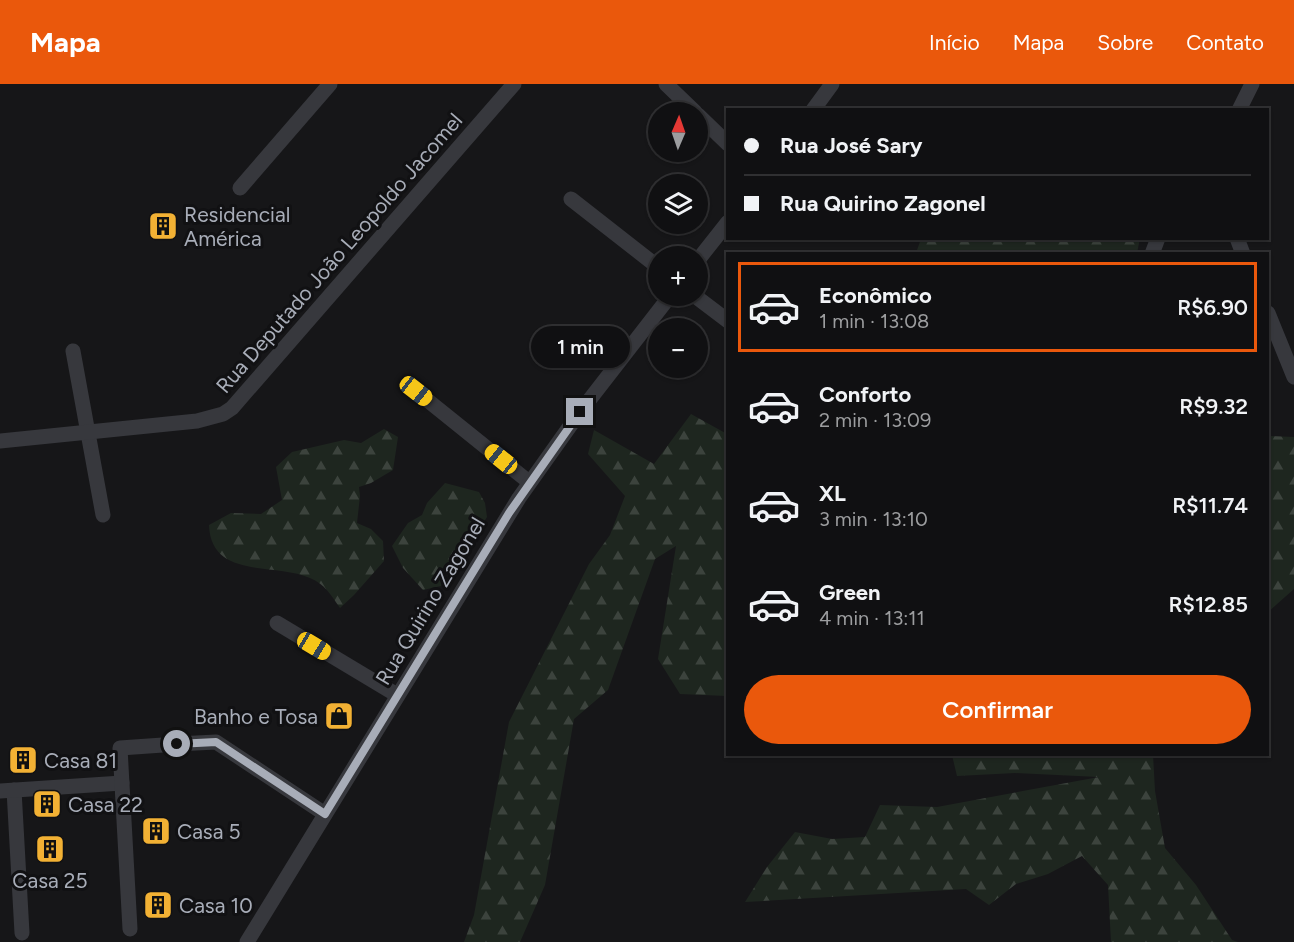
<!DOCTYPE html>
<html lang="pt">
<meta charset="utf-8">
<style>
body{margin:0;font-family:Figtree,sans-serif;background:#1e1e20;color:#f1f3f6;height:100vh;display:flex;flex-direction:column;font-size:22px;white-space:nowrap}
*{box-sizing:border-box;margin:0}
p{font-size:20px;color:#9c9d9f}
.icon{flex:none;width:33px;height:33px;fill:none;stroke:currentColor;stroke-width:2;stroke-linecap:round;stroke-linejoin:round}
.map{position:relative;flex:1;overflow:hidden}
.sheet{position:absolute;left:726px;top:168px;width:543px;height:504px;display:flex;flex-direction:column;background:#101012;border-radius:0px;box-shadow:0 2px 4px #0004,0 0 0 2px #303032}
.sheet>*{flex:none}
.banner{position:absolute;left:726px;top:24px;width:543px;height:132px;border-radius:0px;box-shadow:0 2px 4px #0004,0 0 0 2px #303032;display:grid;align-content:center;height:132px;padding:0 18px;background:#101012}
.needle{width:39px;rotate:2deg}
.controls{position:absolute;left:648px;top:18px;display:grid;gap:12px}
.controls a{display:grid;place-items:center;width:60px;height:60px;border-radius:50%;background:#101012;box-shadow:0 2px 4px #0004,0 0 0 2px #303032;font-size:30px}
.end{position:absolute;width:27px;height:27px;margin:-14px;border:8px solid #a8adb8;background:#111;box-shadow:0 0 0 3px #111}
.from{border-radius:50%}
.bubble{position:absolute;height:42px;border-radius:21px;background:#101012;box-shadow:0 2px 4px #0004,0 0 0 2px #303032;font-size:20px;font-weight:600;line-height:42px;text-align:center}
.car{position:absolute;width:18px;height:36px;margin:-18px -9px;border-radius:8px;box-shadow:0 0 4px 2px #0007;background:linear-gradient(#f5c518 24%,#345 0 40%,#f5c518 0 76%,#345 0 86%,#f5c518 0)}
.banner b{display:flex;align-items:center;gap:21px;height:57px;font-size:22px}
.banner b+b{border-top:2px solid #303032}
.banner i{width:15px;height:15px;background:#f1f3f6}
ul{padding:10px 0 0;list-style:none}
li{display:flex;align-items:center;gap:18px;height:90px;margin:0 12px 9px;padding:0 6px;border:3px solid transparent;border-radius:0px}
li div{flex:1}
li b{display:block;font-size:22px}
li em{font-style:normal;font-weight:600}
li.active{border-color:#ea580c}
li>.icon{width:54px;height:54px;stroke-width:1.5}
.action{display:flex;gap:12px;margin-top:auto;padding:12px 18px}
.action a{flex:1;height:69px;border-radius:36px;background:#ea580c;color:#fff;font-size:24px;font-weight:600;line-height:69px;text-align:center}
header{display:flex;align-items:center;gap:36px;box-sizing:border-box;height:84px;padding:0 30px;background:#ea580c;color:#fff}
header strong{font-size:28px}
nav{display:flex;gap:33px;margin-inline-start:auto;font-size:21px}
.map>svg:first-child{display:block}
.forest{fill:url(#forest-firs)}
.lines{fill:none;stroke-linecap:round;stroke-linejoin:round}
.minor{stroke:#37383d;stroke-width:15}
.route{stroke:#a8adb8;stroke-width:8}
.labels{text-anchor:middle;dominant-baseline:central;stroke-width:6;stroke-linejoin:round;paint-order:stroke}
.poi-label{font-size:21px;fill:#a8adb8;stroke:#111113;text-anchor:start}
.street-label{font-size:21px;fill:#a8adb8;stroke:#111113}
</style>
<header>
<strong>Mapa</strong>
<nav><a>Início</a><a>Mapa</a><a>Sobre</a><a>Contato</a></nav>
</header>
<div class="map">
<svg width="1294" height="858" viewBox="0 0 1294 858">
<defs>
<pattern id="forest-firs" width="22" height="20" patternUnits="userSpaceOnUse" patternTransform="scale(1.5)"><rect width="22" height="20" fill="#1e261f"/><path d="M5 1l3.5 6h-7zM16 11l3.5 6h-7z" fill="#3c433d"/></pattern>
</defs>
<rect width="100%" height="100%" fill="#161618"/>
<g class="forest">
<path d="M 921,155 L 1140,154 L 1137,169 L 916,169 Z"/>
<path d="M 691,330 L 727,350 L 727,612 L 680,610 L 658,575 L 676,462 L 655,475 L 608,606 L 574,635 L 545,801 L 520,858 L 464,858 L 474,831 L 509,638 L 589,480 L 610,451 L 625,412 L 588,370 L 594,346 L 654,380 Z"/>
<path d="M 384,345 L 398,353 L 393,386 L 371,399 L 359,403 L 360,412 L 357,439 L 371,445 L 383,457 L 384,477 L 354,511 L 340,524 C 331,511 325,500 310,494 C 275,478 211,496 209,441 L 231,429 L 261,430 L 282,416 L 276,383 L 292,368 L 344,356 L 361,359 Z"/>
<path d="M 1268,352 L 1294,353 L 1294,505 L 1268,528 Z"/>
<path d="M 445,399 L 479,408 L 485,419 L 487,433 L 463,471 L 447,485 L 441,502 L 423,506 L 403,484 L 392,462 L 408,439 L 422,431 L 427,419 Z"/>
<path d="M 952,671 L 1153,671 L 1155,707 L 1165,764 L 1196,801 L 1232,856 L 1238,858 L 1111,858 L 1108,801 L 1082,772 L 1048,790 L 1016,800 L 989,821 L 966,805 L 745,818 L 767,783 L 795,748 L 832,755 L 865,753 L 880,721 L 937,723 L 1099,693 L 1015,689 L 957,692 Z"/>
</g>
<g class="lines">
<g class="minor">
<path d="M 666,0 L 695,28"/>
<path d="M 813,26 L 832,0"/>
<path d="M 1239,26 L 1252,0"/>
<path d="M 698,31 L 728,60"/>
<path d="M 240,104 L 330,0"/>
<path d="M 571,115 L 658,183"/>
<path d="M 1237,154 L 1243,170"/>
<path d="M 1152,170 L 1158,154"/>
<path d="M 698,176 L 728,138"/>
<path d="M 695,212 L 728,237"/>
<path d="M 1268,229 L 1294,293"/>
<path d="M 73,267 L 103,431"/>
<path d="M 416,307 L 529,398"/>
<path d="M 0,357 L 197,337 L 223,330 L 232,324 L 514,0"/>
<path d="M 277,539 L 397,611"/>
<path d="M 177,660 L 216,658 L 325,730"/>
<path d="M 14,706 L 22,849"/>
<path d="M 0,707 L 122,699"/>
<path d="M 130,845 L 120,664 L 163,661"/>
<path d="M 247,858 L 519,414 L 580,328 L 670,212"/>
</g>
</g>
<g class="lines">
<path class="route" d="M 177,660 L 216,658 L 325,730 L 509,429 L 580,328"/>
</g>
<defs>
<g id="building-square" transform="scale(1.5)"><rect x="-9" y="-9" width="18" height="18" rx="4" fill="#f2b134" stroke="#111113"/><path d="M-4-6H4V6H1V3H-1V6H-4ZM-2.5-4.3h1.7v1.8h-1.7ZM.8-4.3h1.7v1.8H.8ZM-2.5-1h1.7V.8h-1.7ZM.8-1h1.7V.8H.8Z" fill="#111"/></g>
<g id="shop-square" transform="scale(1.5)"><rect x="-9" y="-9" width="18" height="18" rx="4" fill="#f2b134" stroke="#111113"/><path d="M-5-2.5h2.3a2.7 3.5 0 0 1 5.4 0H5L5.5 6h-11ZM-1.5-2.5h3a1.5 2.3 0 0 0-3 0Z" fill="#111"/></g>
</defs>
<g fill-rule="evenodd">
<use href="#building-square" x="163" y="142"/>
<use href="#shop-square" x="339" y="632"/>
<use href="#building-square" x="23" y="676"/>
<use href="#building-square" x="47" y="720"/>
<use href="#building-square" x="156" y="747"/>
<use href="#building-square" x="50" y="765"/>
<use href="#building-square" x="158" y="821"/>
</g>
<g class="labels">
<g class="poi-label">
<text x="184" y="130">Residencial<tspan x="184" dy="24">América</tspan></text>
<text x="318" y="632" text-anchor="end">Banho e Tosa</text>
<text x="44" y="676">Casa 81</text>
<text x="68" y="720">Casa 22</text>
<text x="177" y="747">Casa 5</text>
<text x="50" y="796" text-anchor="middle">Casa 25</text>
<text x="179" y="821">Casa 10</text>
</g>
<g class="street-label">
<text transform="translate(339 169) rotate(-49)">Rua Deputado João Leopoldo Jacomel</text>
<text transform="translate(430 517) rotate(-59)">Rua Quirino Zagonel</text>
</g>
</g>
</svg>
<div class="controls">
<a><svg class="needle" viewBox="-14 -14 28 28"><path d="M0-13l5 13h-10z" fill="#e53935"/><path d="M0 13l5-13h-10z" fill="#9c9d9f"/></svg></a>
<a><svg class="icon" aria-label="layers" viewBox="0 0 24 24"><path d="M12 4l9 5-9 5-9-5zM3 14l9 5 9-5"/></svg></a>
<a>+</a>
<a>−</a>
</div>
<i class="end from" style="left:177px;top:660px"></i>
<i class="end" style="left:580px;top:328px"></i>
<div class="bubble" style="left:531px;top:242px;width:99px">1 min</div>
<i class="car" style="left:416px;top:307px;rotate:128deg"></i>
<i class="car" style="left:501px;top:375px;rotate:309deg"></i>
<i class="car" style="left:314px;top:562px;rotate:121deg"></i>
<div class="banner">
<b><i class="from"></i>Rua José Sary</b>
<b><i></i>Rua Quirino Zagonel</b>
</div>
<section class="sheet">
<ul>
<li class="active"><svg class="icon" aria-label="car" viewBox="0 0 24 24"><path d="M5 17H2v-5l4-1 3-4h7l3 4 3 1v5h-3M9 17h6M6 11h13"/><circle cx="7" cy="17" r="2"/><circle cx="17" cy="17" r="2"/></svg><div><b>Econômico</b><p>1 min · 13:08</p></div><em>R$6.90</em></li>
<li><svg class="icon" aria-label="car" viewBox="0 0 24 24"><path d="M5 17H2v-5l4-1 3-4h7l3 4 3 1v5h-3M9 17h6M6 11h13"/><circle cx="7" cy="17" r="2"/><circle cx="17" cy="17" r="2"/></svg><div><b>Conforto</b><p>2 min · 13:09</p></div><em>R$9.32</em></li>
<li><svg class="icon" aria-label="car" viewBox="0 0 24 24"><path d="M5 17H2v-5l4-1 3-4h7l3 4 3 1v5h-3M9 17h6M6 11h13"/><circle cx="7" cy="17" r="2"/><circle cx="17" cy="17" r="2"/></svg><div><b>XL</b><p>3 min · 13:10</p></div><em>R$11.74</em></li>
<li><svg class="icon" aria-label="car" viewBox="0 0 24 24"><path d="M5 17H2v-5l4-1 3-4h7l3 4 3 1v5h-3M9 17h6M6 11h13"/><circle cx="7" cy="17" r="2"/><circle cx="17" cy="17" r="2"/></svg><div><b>Green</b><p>4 min · 13:11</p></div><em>R$12.85</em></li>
</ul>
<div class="action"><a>Confirmar</a></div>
</section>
</div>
